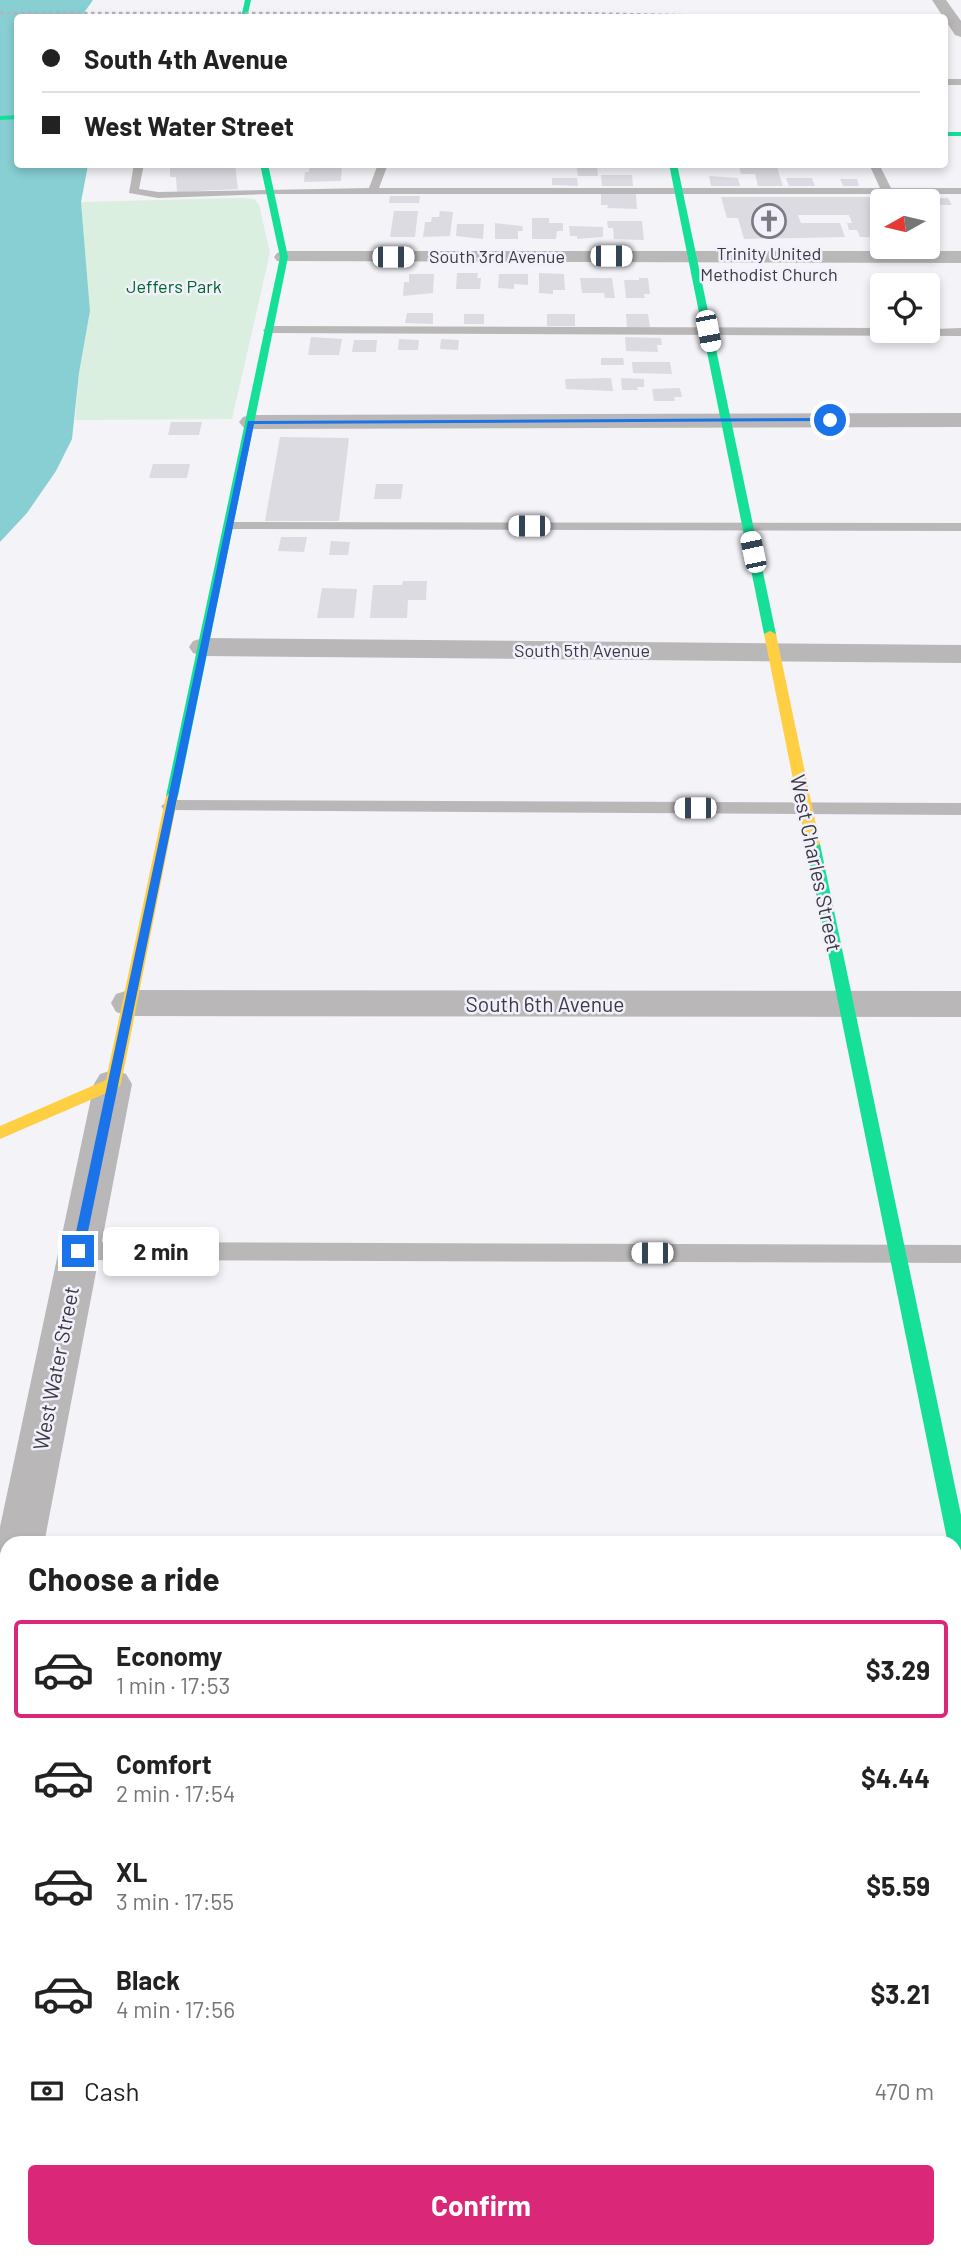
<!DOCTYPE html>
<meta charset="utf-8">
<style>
body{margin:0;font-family:Barlow,sans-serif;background:#f6f6f6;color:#222;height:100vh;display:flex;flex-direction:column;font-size:26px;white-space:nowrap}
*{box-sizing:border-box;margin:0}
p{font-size:23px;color:#767676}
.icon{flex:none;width:38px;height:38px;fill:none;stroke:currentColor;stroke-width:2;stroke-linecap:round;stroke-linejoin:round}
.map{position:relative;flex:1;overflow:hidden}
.drawer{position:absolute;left:0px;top:1536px;width:962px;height:723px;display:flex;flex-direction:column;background:#fff;border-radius:21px 21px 0 0;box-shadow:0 4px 10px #0003}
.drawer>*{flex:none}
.guide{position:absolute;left:14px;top:14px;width:934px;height:154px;border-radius:7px;box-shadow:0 4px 10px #0003;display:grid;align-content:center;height:154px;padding:0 28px;background:#fff}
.needle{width:46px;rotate:262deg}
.buttons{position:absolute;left:870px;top:189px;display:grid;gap:14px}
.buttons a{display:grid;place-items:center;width:70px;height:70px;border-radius:7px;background:#fff;box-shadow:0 4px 10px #0003;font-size:35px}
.end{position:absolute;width:32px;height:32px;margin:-16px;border:9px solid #1a73e8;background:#fff;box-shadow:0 0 0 4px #fff}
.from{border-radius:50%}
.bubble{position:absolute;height:49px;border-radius:7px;background:#fff;box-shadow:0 4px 10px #0003;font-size:23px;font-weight:700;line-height:49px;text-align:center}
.car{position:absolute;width:21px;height:42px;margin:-21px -10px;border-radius:9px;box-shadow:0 0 5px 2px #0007;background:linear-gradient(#fff 24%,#345 0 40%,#fff 0 76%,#345 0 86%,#fff 0)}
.guide b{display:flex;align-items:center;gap:24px;height:66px;font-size:26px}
.guide b+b{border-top:2px solid #e0e0e0}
.guide i{width:18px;height:18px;background:#222}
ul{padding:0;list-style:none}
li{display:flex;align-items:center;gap:21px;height:98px;margin:0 14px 10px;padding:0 14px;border:4px solid transparent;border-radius:7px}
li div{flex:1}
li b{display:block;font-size:26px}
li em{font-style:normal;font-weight:700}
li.on{border-color:#db2777}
li>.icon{width:63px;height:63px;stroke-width:1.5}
h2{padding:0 28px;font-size:32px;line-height:84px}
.pay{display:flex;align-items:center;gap:18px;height:77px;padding:0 28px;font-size:26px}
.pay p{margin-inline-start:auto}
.action{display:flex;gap:14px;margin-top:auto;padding:14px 28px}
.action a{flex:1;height:80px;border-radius:7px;background:#db2777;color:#fff;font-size:28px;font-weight:700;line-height:80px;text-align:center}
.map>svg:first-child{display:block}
.green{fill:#daefdf}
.water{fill:#88cfd4}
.building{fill:#dcdbe2}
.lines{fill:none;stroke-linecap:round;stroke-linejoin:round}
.lane{fill:#bab7b8;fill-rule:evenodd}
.street{fill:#bab7b8;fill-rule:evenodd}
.fast{fill:#16e098;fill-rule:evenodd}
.slow{fill:#ffcf43;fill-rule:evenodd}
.rail{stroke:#b6b3b7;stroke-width:2.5;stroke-dasharray:3.5 3.5;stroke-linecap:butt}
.route{fill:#1a73e8}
.labels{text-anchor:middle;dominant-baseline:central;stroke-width:5;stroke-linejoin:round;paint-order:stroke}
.far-poi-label{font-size:18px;fill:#3b3944;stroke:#f1f0fb}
.far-street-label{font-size:18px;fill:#3b3944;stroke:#f1f0fb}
.far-park-label{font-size:18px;fill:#00672c;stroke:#f1f0fb}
.street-label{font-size:21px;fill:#3b3944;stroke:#f1f0fb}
</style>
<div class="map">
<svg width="961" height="2258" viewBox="0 0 961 2258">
<rect width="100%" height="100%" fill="#f3f3f8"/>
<g class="green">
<path d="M 241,198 L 254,199 L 259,205 L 270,253 L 232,419 L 75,420 L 79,373 L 90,311 L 81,202 Z"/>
<path d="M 0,2036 L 7,2036 L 7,2252 L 956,2252 L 956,2047 L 961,2047 L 961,2258 L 0,2258 Z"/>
</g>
<path class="water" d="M 0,0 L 93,0 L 81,17 L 18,18 L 18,164 L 88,165 L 81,202 L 90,311 L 79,373 L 72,439 L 56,471 L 27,513 L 0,542 Z"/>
<g class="building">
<path d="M 170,164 L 235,164 L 238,189 L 177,192 L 176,177 L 170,177 Z"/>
<path d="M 310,164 L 342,164 L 341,181 L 304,182 L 305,172 L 309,172 Z"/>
<path d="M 576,164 L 597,164 L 598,176 L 578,176 Z"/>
<path d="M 766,164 L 776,164 L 783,186 L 758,186 L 755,174 L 741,174 L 739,166 Z"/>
<path d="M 601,175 L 632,175 L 633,186 L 602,186 Z"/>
<path d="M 709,176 L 738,178 L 740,186 L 711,186 Z"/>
<path d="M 552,178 L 577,178 L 578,186 L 552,185 Z"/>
<path d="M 786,178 L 812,178 L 815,186 L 789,186 Z"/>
<path d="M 840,179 L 857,179 L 859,186 L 843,186 Z"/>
<path d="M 601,194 L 636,194 L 637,209 L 607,208 L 608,205 L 601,205 Z"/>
<path d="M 390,196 L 420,196 L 419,203 L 389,203 Z"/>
<path d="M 721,197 L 912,197 L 914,201 L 882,201 L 882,215 L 875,215 L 882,237 L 860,237 L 857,230 L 849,230 L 847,223 L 852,223 L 849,215 L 798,215 L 801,223 L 840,223 L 845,237 L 744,239 L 738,218 L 727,218 Z"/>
<path d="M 924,198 L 948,198 L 952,205 L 928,205 Z"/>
<path d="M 394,211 L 418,211 L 415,237 L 390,237 Z"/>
<path d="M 440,211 L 453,212 L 450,236 L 423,237 L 425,222 L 431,222 L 432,217 L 439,217 Z"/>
<path d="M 532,218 L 549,218 L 549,223 L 563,223 L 563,231 L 557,231 L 556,239 L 532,239 Z"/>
<path d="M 607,221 L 642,221 L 644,240 L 614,239 L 613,228 L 608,228 Z"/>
<path d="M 495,223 L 522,226 L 523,231 L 518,231 L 518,239 L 495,239 Z"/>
<path d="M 457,224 L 484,224 L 483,239 L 456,236 Z"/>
<path d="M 569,226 L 603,227 L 603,237 L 577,239 L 577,236 L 570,236 Z"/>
<path d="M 457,273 L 478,273 L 477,278 L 481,278 L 480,289 L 456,289 Z"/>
<path d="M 539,273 L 564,274 L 565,290 L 553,290 L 553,294 L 539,293 Z"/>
<path d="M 409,274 L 434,274 L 433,293 L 403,296 L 404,282 L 409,282 Z"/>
<path d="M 499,274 L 528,274 L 528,285 L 514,284 L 514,289 L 498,288 Z"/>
<path d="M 580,278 L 612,278 L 615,298 L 605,298 L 604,293 L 582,293 Z"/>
<path d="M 639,278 L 648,278 L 650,294 L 644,294 L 645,298 L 626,298 L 624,280 L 639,280 Z"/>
<path d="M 407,313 L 433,313 L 433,324 L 405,323 Z"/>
<rect x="464" y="314" width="20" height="10"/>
<rect x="547" y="314" width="28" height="12"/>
<path d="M 626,314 L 648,314 L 650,327 L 627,327 Z"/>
<path d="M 311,337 L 342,339 L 339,355 L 308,355 Z"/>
<path d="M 625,337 L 661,338 L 662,345 L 657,345 L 658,352 L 626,351 Z"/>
<path d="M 399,339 L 419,340 L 418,350 L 398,350 Z"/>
<path d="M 441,339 L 459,340 L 458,350 L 440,349 Z"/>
<path d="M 354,340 L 377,340 L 376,352 L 352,352 Z"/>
<path d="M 601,358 L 623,358 L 624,365 L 601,365 Z"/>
<path d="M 632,362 L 670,362 L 672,374 L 633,373 Z"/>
<path d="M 611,378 L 613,391 L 566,389 L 565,379 Z"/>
<path d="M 621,378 L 644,379 L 644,387 L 637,387 L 638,390 L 622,390 Z"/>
<path d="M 680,388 L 682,397 L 674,397 L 675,401 L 654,401 L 652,389 Z"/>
<path d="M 171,422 L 202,422 L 199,435 L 168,435 Z"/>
<path d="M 280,437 L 349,438 L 339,521 L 265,521 Z"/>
<path d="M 153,464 L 190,464 L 187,478 L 149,478 Z"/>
<path d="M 376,484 L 403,484 L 401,499 L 374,499 Z"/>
<path d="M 281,537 L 307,537 L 304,552 L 278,551 Z"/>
<path d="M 331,541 L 350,542 L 348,555 L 329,555 Z"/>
<path d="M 403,581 L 427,581 L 426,600 L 408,600 L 407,618 L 370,618 L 373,585 L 402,585 Z"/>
<path d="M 322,588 L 357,589 L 354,618 L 317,618 Z"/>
</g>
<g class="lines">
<g class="lane">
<rect x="945" y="79" width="16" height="6"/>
<path d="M 134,164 L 144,164 L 139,189 L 158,192 L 369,188 L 378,164 L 388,164 L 379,188 L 880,188 L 869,164 L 879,164 L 891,188 L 961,188 L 961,194 L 270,194 L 158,198 L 129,193 Z"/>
<path d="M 269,326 L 882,328 L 882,331 L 961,328 L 961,336 L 265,333 L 263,330 Z"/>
<path d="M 229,522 L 961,523 L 961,531 L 224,529 L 224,523 Z"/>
<path d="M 170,800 L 961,803 L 961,815 L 164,810 L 161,806 Z"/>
<path d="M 78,1242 L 961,1245 L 961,1263 L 78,1260 L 70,1258 L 67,1251 L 70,1244 Z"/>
</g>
<g class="street">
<path d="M 932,0 L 946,0 L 961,21 L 961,37 L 955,35 Z"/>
<path d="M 284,251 L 961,251 L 961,263 L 277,261 L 274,257 L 277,253 Z"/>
<path d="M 961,413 L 961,427 L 251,429 L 243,427 L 239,422 L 243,417 L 251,415 Z"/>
<path d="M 203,638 L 961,645 L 961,663 L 203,656 L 193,653 L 189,647 L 193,641 Z"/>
<path d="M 129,990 L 961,991 L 961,1017 L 129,1016 L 116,1012 L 111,1003 L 116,994 Z"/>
<path d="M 113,1070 L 126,1074 L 132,1084 L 44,1544 L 7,1544 L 7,1562 L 0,1552 L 0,1527 L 94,1084 L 100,1074 Z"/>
<rect x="956" y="1576" width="5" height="48"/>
<path d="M 7,1585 L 7,1665 L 0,1668 L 0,1588 Z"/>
</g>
<g class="fast">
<path d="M 245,0 L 251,0 L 247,18 L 241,18 Z"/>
<path d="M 18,115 L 18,119 L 0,120 L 0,116 Z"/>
<rect x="945" y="132" width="16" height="4"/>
<path d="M 260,164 L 268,164 L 288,257 L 178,796 L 172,800 L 166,796 L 280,257 Z"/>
<path d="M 669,164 L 677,164 L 776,634 L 770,637 L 764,634 Z"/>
<path d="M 813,840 L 820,844 L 961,1515 L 961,1570 L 956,1568 L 956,1544 L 948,1544 L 806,844 Z"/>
</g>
<g class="slow">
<path d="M 770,631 L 776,634 L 820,844 L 813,848 L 806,844 L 764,634 Z"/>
<path d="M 172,792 L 178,796 L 121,1084 L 118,1088 L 0,1139 L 0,1126 L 106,1080 L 166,796 Z"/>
</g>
<g class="rail">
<path d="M 0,13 L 570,13 L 833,18"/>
<path d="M 945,21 L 961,22"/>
</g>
</g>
<path class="route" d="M 830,418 L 833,421 L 254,424 L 84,1251 L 78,1256 L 74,1255 L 72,1251 L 248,421 Z"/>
<defs>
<g id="church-ring" transform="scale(1.75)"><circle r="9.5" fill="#f1f0fb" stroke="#7b7a83" stroke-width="1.5"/><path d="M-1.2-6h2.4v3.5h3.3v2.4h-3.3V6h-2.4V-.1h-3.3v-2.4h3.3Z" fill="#7b7a83"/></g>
</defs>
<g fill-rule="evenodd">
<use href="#church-ring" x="769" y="221"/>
</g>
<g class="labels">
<g class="far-poi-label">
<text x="769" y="253">Trinity United<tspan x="769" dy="21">Methodist Church</tspan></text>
</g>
<g class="far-street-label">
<text x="497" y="256">South 3rd Avenue</text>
<text x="582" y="650">South 5th Avenue</text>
</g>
<g class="far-park-label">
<text x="174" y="286">Jeffers Park</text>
</g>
<g class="street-label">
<text transform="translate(817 863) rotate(78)">West Charles Street</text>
<text x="545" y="1003">South 6th Avenue</text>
<text transform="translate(55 1368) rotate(-79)">West Water Street</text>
</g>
</g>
</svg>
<div class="buttons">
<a><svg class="needle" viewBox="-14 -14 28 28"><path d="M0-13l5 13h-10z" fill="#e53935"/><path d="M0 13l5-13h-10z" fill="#767676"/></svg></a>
<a><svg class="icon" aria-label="locate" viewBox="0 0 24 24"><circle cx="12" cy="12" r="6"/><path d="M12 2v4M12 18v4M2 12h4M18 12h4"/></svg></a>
</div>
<i class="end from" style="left:830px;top:420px"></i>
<i class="end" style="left:78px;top:1251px"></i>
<div class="bubble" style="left:103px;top:1227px;width:116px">2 min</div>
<i class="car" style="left:611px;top:256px;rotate:90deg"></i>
<i class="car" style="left:393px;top:257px;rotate:90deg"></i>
<i class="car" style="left:708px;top:331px;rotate:169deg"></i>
<i class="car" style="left:529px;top:526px;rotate:270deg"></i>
<i class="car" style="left:753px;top:552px;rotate:348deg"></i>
<i class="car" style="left:695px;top:808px;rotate:270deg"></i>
<i class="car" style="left:652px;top:1253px;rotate:270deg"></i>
<div class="guide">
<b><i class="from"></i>South 4th Avenue</b>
<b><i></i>West Water Street</b>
</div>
<section class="drawer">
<h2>Choose a ride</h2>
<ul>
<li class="on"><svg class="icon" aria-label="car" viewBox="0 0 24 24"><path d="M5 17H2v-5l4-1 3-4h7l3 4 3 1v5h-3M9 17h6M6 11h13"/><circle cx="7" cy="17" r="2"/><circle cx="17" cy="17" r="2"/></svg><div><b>Economy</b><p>1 min · 17:53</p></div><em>$3.29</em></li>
<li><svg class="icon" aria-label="car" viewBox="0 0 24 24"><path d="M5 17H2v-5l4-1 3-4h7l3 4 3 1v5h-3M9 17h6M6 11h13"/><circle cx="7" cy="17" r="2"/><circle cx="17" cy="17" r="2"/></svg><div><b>Comfort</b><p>2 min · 17:54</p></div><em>$4.44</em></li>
<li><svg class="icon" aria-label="car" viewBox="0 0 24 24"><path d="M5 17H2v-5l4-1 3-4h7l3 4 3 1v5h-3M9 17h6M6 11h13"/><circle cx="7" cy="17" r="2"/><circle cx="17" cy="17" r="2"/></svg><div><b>XL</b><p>3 min · 17:55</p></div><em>$5.59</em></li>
<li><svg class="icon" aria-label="car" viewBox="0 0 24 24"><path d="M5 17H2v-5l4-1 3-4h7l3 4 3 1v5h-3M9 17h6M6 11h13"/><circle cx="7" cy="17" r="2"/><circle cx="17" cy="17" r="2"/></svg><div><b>Black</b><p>4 min · 17:56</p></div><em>$3.21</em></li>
</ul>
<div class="pay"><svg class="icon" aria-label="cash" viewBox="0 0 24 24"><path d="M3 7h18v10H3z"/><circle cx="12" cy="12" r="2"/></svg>Cash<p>470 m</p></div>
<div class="action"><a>Confirm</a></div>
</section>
</div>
